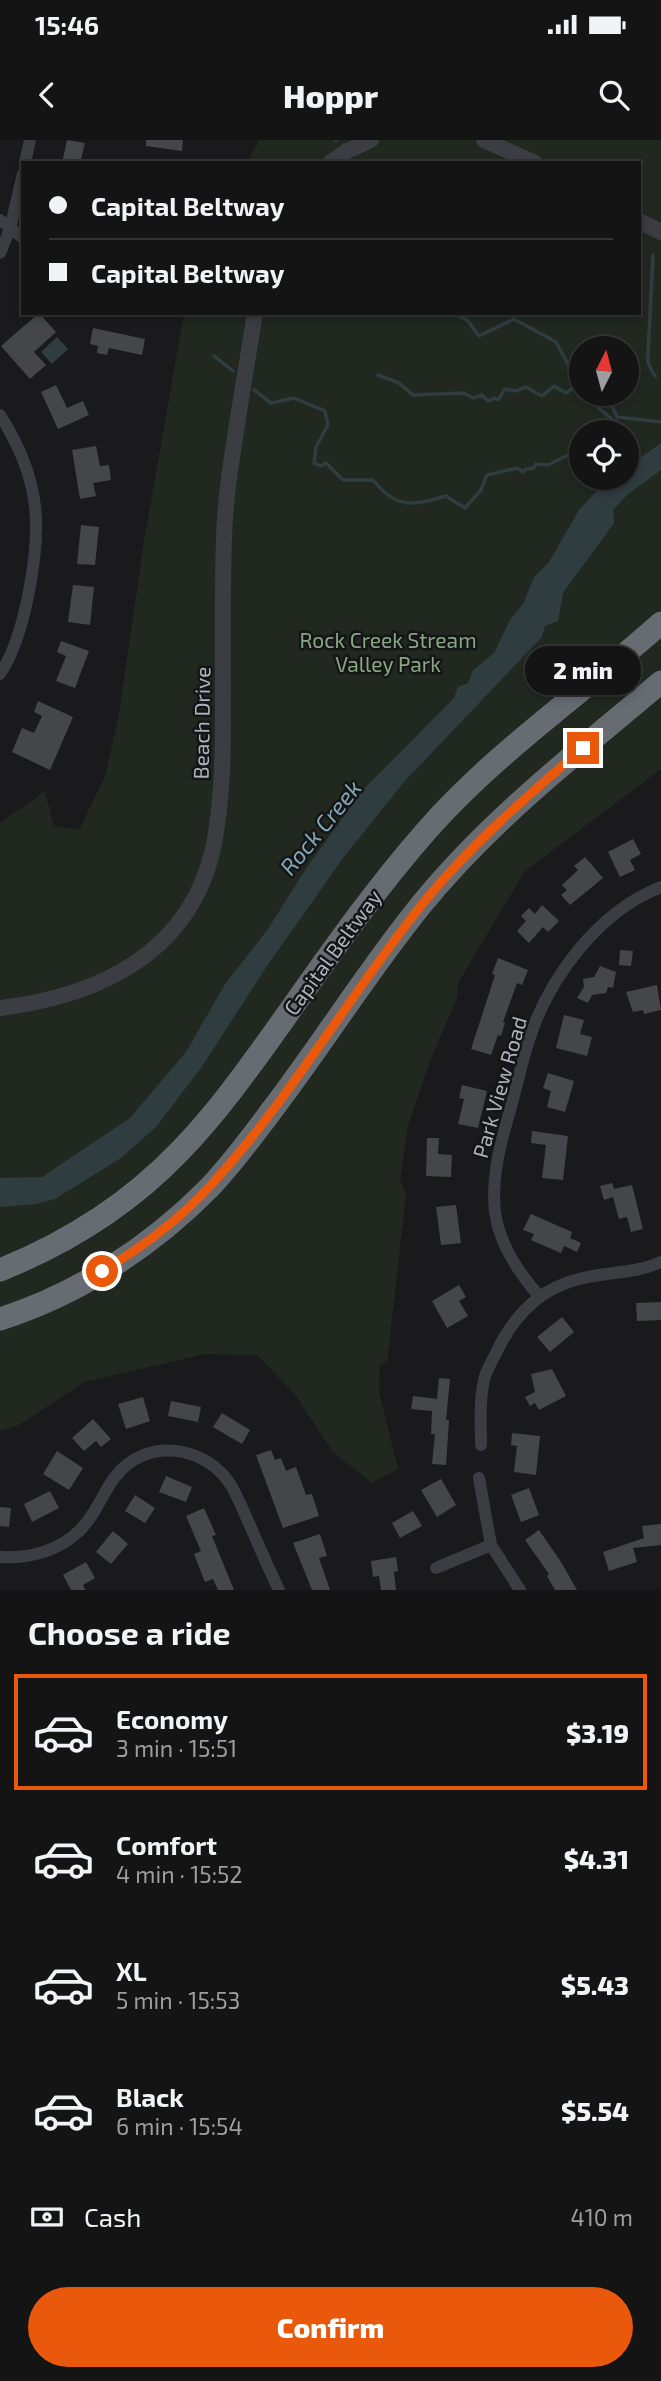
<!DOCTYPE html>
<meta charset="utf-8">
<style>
body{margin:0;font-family:"Exo 2",sans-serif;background:#1d1d1e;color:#f1f3f6;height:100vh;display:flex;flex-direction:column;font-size:26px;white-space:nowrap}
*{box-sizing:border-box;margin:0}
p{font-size:23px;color:#9d9ea0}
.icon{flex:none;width:38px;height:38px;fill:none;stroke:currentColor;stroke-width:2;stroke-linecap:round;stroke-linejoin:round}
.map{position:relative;height:1450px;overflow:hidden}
.panel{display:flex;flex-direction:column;background:#141415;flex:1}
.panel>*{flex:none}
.hud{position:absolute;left:21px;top:21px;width:620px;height:154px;border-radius:0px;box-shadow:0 4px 10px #0003,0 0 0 2px #333334;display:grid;align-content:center;height:154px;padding:0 28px;background:#141415}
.needle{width:46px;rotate:6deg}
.tools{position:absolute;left:569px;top:196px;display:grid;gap:14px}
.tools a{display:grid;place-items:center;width:70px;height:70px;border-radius:50%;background:#141415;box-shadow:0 4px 10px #0003,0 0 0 2px #333334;font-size:35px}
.end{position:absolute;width:32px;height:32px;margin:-16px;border:9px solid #ea580c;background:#fff;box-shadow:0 0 0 4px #fff}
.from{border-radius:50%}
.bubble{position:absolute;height:49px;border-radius:24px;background:#141415;box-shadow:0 4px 10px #0003,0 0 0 2px #333334;font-size:23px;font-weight:800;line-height:49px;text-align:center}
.hud b{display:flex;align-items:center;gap:24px;height:66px;font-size:26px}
.hud b+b{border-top:2px solid #333334}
.hud i{width:18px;height:18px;background:#f1f3f6}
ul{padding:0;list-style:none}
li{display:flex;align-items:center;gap:21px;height:116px;margin:0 14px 10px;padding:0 14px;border:4px solid transparent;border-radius:0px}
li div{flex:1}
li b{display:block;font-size:26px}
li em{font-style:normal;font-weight:800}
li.active{border-color:#ea580c}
li>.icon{width:63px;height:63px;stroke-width:1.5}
h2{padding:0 28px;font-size:32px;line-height:84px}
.pay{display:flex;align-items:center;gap:18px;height:77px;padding:0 28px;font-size:26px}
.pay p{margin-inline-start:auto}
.cta{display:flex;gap:14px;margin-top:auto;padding:14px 28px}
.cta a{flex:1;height:80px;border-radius:42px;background:#ea580c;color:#fff;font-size:28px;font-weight:800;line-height:80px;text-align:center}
.status{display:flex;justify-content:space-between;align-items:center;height:49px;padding:0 35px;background:#141415;direction:ltr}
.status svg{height:19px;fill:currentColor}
header{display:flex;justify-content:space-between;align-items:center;height:91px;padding:0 28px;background:#141415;font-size:32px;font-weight:800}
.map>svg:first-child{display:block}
.green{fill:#202820;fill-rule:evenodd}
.water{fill:#2f3d41}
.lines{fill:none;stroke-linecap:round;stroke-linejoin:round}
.stream{stroke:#2f3d41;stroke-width:3.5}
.building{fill:#444649}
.minor{stroke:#3b3d42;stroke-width:12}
.tertiary{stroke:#3b3d42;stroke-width:16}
.motorway{stroke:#676c73;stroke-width:23}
.route{stroke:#ea580c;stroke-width:9}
.labels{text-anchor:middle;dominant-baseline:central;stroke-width:5;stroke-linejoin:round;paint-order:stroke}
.park-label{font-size:21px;fill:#88a783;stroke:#151517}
.street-label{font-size:21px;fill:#acb4bc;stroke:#151517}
.water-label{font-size:23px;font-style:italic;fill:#83a9b7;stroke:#151517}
</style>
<div class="status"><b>15:46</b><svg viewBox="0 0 49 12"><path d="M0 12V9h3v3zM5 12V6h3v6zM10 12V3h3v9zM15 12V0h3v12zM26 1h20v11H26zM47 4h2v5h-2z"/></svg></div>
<header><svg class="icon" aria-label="back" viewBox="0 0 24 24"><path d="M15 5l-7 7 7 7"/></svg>Hoppr<svg class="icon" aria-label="search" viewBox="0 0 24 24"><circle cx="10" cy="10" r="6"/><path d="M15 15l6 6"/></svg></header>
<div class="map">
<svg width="661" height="1450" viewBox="0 0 661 1450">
<rect width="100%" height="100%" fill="#1a1a1c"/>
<path class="green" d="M 259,0 L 661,0 L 661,629 L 525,731 L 458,843 L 457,858 L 429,924 L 408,986 L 400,1040 L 406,1054 L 387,1223 L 380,1223 L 379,1252 L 398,1329 L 372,1343 L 333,1312 L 296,1256 L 257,1215 L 205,1214 L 85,1242 L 17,1286 L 0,1291 L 0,683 L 45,651 L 54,686 L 79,690 L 105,636 L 119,573 L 144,401 L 184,173 L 639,173 L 639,23 L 247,23 ZM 581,208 L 626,208 L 626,254 L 581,254 ZM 581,292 L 626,292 L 626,338 L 581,338 Z"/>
<g class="water">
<path d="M 57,197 L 68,209 L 52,224 L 41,212 Z"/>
<path d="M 661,303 L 661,330 L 627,355 L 613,370 L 614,383 L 563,453 L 558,481 L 545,486 L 542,497 L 404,642 L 343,718 L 267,826 L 201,928 L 156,987 L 121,1018 L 55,1059 L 36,1064 L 0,1067 L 0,1038 L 42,1037 L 130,978 L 186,912 L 225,844 L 268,789 L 305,730 L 362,651 L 454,558 L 458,547 L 468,543 L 473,530 L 494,513 L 510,480 L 523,464 L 534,437 L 549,422 L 579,370 L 609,338 L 626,338 L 627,324 L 637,320 Z"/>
</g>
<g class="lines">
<g class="stream">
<path d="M 336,1 L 336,0"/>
<path d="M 350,22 L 350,23"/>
<path d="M 653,115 L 648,213 L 648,223 L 655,236"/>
<path d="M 455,173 L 468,181 L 479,196 L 514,179 L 556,202 L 577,241 L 581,240"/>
<path d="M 214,216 L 233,231"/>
<path d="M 378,235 L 399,243 L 413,255 L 464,253 L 473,258 L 482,255 L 488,261 L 494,258 L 498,260 L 505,249 L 516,251 L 526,247 L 542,256 L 554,246 L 566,253 L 575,246 L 581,258 L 595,265 L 615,282"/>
<path d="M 254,250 L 271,263 L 294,258 L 325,271 L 328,285 L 316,307 L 314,323 L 321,326 L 326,323 L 343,340 L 373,340 C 396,369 413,366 446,356 L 465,368 L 481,350 L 487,335 L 517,328 L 523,332 L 526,329 L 534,328 L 536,324 L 548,325 L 568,315 L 581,316"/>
<path d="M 607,254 L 617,277 L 661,282"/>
<path d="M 612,292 L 616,281"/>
</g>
</g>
<g class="building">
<path d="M 67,0 L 85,3 L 80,23 L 62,23 Z"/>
<path d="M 146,0 L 183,0 L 182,11 L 146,6 Z"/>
<path d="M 39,173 L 56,192 L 34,212 L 46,225 L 30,239 L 1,206 Z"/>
<path d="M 93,188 L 145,199 L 142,215 L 109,208 L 107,215 L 97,213 L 98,206 L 90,204 Z"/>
<path d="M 56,245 L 67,268 L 83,261 L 89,275 L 58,289 L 41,252 Z"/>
<path d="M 96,306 L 100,326 L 109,325 L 111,340 L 93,343 L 96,356 L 80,359 L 72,310 Z"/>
<path d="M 81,385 L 99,387 L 95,425 L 77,424 Z"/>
<path d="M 73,445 L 94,447 L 90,485 L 68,482 Z"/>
<path d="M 61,501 L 89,511 L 75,548 L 56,541 L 66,516 L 57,512 Z"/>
<path d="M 38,561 L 73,577 L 50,630 L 12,612 L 22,588 L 34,593 L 42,576 L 34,572 Z"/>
<path d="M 633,699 L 641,714 L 630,720 L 635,730 L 620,737 L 608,712 Z"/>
<path d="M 585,717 L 603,738 L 570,765 L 561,755 L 567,750 L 562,745 L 578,730 L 574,726 Z"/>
<path d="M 542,765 L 559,781 L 548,792 L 543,787 L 529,803 L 517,791 L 526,781 L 521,776 L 529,768 L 535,774 Z"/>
<path d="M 620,810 L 633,811 L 631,826 L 619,825 Z"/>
<path d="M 498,818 L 528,830 L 522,845 L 517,843 L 503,882 L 505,883 L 501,896 L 498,895 L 491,915 L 471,909 L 495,835 L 492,834 Z"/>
<path d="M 600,826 L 616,832 L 613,848 L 608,847 L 606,853 L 592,855 L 588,863 L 577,858 L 584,847 L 583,839 L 594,837 Z"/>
<path d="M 657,845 L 661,870 L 644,874 L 643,870 L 633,872 L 626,852 Z"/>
<path d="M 564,875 L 584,880 L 580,894 L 592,897 L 587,916 L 556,908 Z"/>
<path d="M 548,933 L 574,941 L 565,972 L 547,967 L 551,951 L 543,948 Z"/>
<path d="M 462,945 L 487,951 L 478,988 L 458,984 L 464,959 L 459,958 Z"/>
<path d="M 532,991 L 568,996 L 563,1040 L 542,1038 L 546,1005 L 531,1003 Z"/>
<path d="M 427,998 L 439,998 L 438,1014 L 452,1015 L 451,1037 L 426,1036 Z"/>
<path d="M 612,1043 L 614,1049 L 632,1045 L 643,1089 L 631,1092 L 627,1077 L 619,1079 L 613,1057 L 604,1060 L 600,1046 Z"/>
<path d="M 456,1065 L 461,1103 L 441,1105 L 436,1067 Z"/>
<path d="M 531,1074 L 572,1092 L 570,1098 L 581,1103 L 577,1112 L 564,1106 L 561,1113 L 531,1100 L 534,1094 L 523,1090 Z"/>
<path d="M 459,1145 L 466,1157 L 459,1161 L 468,1176 L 447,1188 L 432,1161 Z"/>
<path d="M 661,1162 L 661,1180 L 637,1181 L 636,1163 Z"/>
<path d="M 562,1177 L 574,1192 L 550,1212 L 537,1197 Z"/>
<path d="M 552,1229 L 566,1256 L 539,1270 L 535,1263 L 530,1266 L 525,1257 L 535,1252 L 531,1234 Z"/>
<path d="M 439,1238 L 450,1239 L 446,1280 L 449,1280 L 446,1325 L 432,1324 L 435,1294 L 431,1294 L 432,1271 L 411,1269 L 413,1256 L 437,1259 Z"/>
<path d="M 143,1257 L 150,1281 L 126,1289 L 118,1264 Z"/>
<path d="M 171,1261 L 201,1267 L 198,1282 L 168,1276 Z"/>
<path d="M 222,1273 L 250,1290 L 242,1304 L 213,1287 Z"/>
<path d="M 93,1279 L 111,1299 L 101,1307 L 96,1301 L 84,1311 L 72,1298 Z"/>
<path d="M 512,1293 L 540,1296 L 536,1335 L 514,1332 L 517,1306 L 511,1305 Z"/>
<path d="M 271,1310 L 275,1320 L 281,1318 L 286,1331 L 296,1327 L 306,1355 L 312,1354 L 319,1376 L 283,1388 L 256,1315 Z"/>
<path d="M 57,1311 L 83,1328 L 69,1350 L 43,1334 Z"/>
<path d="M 166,1336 L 192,1347 L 186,1362 L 159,1352 Z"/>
<path d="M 441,1339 L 456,1365 L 437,1377 L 421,1350 Z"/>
<path d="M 529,1348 L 539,1375 L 521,1382 L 511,1355 Z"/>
<path d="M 50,1351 L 59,1368 L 32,1382 L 24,1364 Z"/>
<path d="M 135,1355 L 155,1368 L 145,1383 L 125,1371 Z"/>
<path d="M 0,1367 L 11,1368 L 9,1387 L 0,1386 Z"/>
<path d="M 204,1368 L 216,1395 L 212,1396 L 234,1450 L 218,1450 L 213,1439 L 205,1442 L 194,1414 L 201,1411 L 186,1376 Z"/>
<path d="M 413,1371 L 422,1386 L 400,1398 L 392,1383 Z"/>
<path d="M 661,1384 L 661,1405 L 633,1408 L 637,1422 L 609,1431 L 603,1412 L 644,1398 L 642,1386 Z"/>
<path d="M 539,1390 L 561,1422 L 577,1450 L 555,1450 L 547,1436 L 549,1434 L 525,1400 Z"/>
<path d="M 113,1391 L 128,1404 L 111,1424 L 96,1412 Z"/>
<path d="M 320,1394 L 327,1416 L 319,1418 L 330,1450 L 312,1450 L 293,1403 Z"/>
<path d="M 396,1417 L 398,1431 L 394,1432 L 396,1450 L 381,1450 L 379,1436 L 373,1437 L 371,1421 Z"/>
<path d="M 86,1422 L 95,1438 L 83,1445 L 85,1450 L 71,1450 L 63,1435 Z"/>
</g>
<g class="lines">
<g class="minor">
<path d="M 25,23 L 30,0"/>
<path d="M 0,80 L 23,98"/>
<path d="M 0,113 L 10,89 L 23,34"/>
<path d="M 0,275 C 18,303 31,333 35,366 C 40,410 25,497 0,534"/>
<path d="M 539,1156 C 519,1133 499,1104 495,1072 C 491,1037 501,1001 511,967 C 517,945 522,922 529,900 C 549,837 599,771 661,747"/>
<path d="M 481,1305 C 481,1283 479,1258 485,1236 C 488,1228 493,1219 497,1211 C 513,1178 536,1152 572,1141 C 601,1131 633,1135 661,1122"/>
<path d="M 479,1338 L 491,1405 L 520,1450"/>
<path d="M 0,1417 C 28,1419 59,1411 79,1391 C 95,1376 102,1354 115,1337 C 146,1296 207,1305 232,1347 C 238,1358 243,1370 248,1381 C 258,1404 268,1427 279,1450"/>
<path d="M 436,1428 L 491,1405"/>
</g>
<g class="tertiary">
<path d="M 484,0 L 535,23"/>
<path d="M 330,23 L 347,11 L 371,0"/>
<path d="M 639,81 L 661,92"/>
<path d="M 0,868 C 100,856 192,812 214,704 C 222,661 223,617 223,573 C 223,515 222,456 224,398 C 225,358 232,317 238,278 C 244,243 249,208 255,173"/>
</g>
<g class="motorway">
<path d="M 0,1130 C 67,1103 129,1064 179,1012 C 219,971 251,925 284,879 C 330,814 375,749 428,689 C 496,612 584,552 661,483"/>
<path d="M 0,1179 C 78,1154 151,1107 209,1048 C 233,1023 254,994 275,966 C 325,900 369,829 421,765 C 490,680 578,612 661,542"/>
</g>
</g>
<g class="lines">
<path class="route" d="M 102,1131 C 141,1108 180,1079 210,1046 C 289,961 348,857 420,767 C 468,707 526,657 583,608"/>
</g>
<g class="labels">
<g class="park-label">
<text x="388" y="499">Rock Creek Stream<tspan x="388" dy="24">Valley Park</tspan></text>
</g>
<g class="street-label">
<text transform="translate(201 583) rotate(-89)">Beach Drive</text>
<text transform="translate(332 812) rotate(-54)">Capital Beltway</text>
<text transform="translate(499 947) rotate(-74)">Park View Road</text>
</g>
<g class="water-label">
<text transform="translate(320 687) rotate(-51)">Rock Creek</text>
</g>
</g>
</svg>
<div class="tools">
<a><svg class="needle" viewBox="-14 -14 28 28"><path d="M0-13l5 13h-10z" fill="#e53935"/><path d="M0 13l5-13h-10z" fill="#9d9ea0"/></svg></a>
<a><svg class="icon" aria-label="locate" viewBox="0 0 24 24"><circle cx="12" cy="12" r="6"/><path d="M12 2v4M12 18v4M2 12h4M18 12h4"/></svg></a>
</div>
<i class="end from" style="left:102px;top:1131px"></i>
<i class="end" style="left:583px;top:608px"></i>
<div class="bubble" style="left:525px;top:506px;width:116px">2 min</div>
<div class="hud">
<b><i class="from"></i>Capital Beltway</b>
<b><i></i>Capital Beltway</b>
</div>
</div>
<section class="panel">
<h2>Choose a ride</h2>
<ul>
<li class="active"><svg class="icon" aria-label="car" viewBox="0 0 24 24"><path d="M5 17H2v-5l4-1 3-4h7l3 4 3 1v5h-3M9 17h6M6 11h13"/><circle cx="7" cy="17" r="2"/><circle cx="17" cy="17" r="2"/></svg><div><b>Economy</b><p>3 min · 15:51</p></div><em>$3.19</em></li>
<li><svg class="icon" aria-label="car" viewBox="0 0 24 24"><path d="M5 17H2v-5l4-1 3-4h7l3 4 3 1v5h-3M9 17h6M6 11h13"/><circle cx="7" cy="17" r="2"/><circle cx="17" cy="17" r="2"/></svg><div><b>Comfort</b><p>4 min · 15:52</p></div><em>$4.31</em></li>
<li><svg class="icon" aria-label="car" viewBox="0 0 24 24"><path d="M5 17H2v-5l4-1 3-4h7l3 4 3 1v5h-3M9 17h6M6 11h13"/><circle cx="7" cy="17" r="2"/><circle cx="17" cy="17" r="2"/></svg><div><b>XL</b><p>5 min · 15:53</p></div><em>$5.43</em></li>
<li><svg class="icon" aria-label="car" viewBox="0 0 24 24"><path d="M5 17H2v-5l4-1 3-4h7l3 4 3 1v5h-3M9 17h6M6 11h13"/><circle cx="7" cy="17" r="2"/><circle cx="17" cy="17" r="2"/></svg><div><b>Black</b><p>6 min · 15:54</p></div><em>$5.54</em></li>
</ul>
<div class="pay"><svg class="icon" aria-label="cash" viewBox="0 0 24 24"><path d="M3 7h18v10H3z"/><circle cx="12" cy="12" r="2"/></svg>Cash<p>410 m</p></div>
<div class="cta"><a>Confirm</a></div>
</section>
